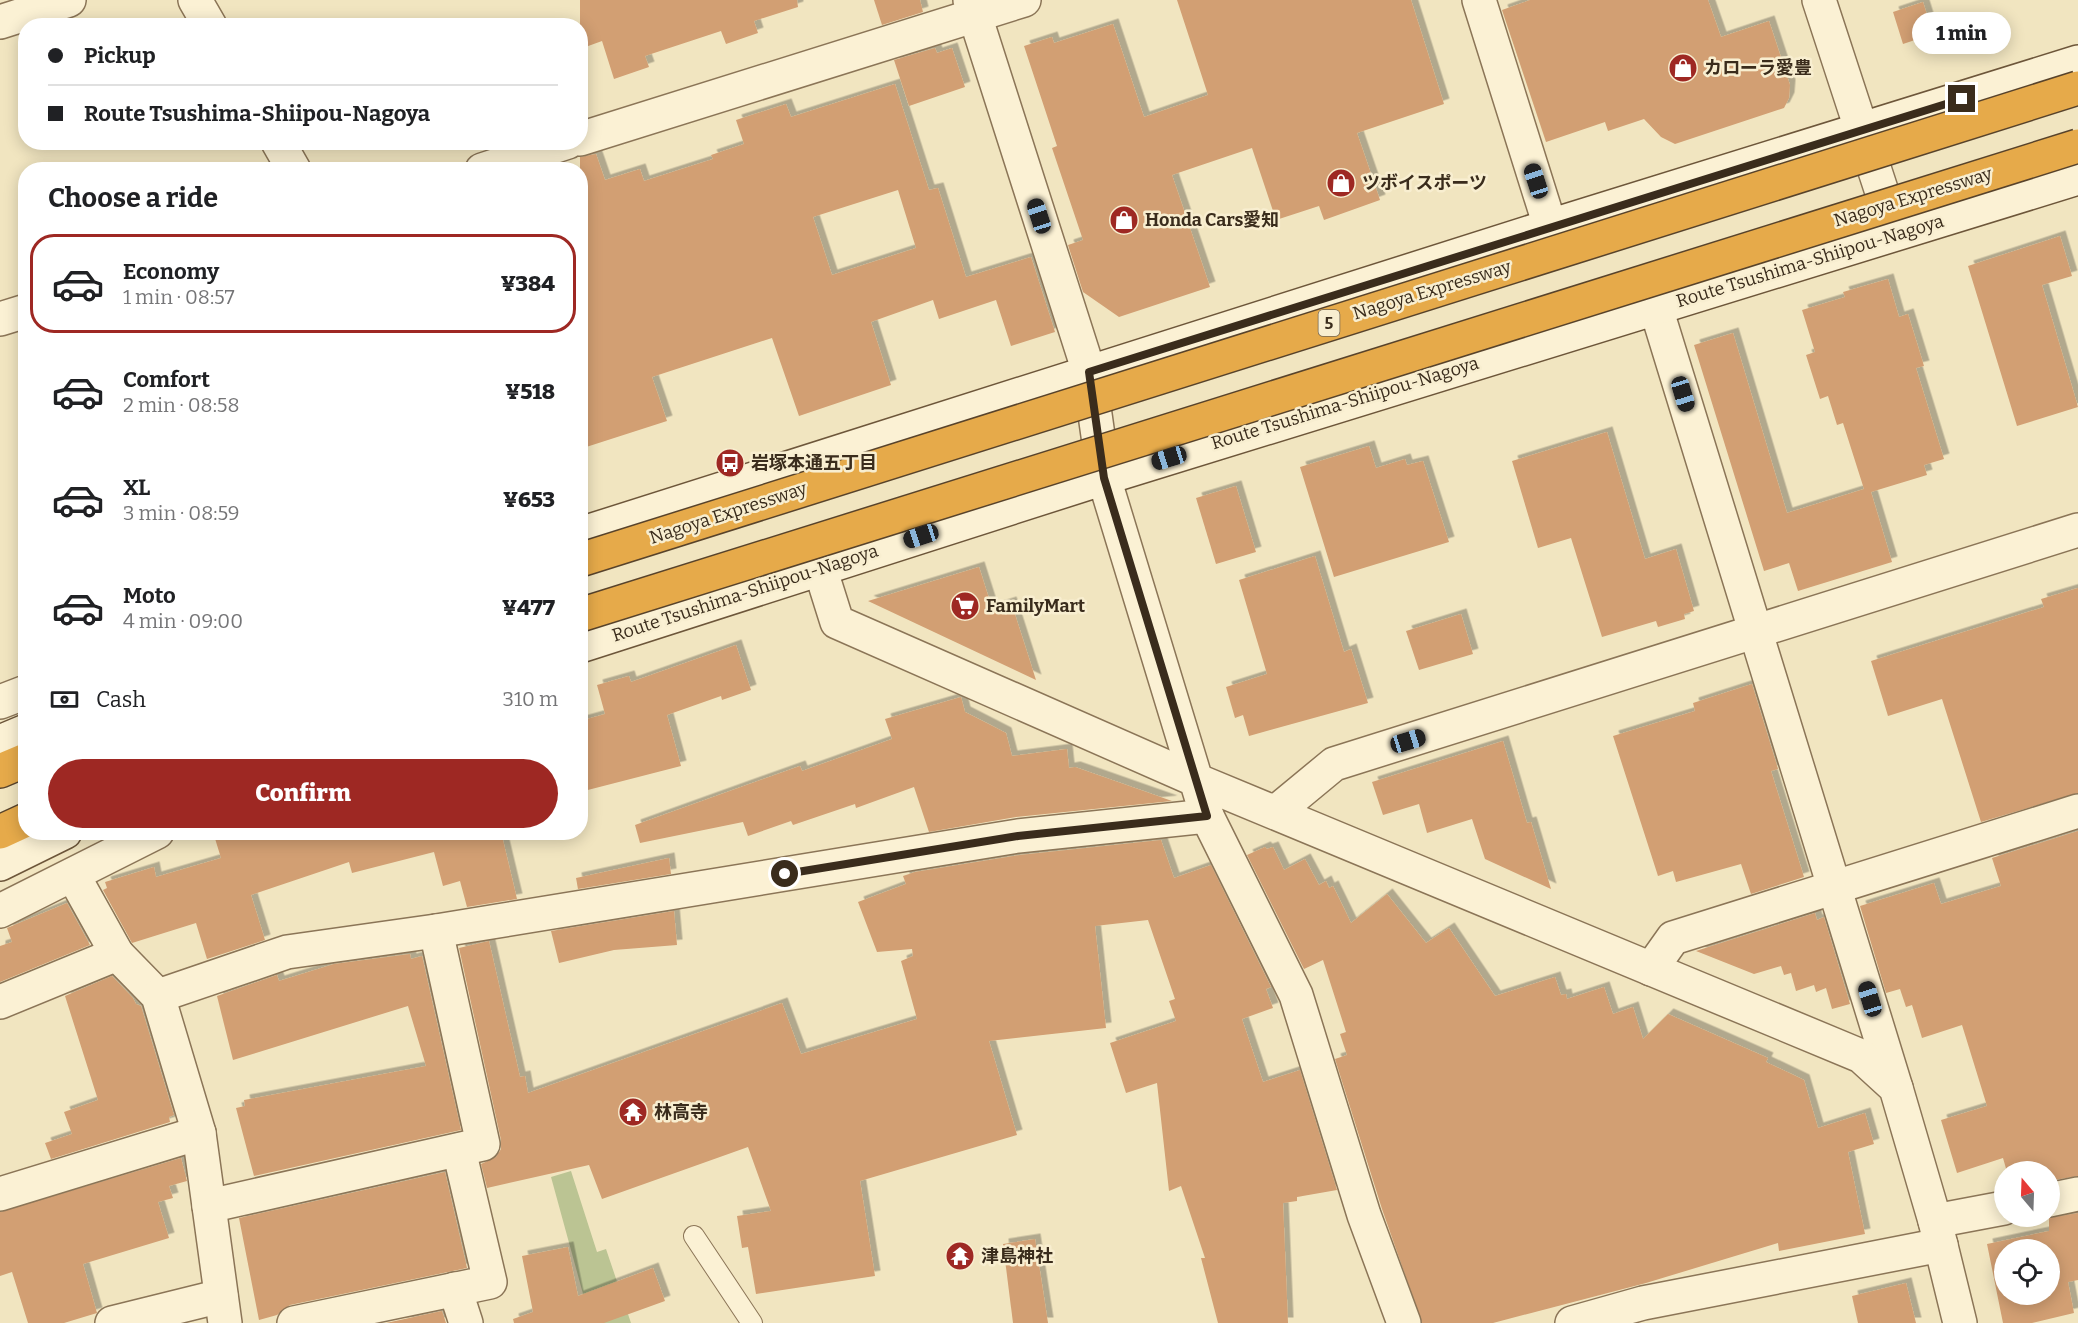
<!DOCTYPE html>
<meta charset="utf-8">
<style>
body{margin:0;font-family:Bitter,"Noto Sans JP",serif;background:#f2f2f2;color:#202124;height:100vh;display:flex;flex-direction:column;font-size:22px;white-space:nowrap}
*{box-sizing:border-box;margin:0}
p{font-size:20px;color:#757577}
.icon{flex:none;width:33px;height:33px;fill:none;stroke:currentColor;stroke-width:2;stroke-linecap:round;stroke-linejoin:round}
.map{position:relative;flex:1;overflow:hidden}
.side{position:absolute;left:18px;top:162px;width:570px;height:678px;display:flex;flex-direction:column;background:#fff;border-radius:24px;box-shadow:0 3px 15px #0003}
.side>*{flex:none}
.hud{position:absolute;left:18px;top:18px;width:570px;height:132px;border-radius:24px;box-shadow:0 3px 15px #0003;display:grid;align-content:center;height:132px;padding:0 30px;background:#fff}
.needle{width:39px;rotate:341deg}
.tools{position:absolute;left:1994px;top:1161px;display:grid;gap:12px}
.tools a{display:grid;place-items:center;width:66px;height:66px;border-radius:50%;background:#fff;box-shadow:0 3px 15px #0003;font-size:30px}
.end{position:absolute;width:27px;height:27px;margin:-14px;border:8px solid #3a2c1c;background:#fff;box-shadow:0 0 0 3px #fff}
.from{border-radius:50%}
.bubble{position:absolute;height:42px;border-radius:21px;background:#fff;box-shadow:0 3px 15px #0003;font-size:20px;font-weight:800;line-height:42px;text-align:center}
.car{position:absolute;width:18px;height:36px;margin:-18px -9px;border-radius:8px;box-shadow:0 0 4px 2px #0007;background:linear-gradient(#222 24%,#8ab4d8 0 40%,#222 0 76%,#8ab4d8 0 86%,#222 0)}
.hud b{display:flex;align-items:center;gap:21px;height:57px;font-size:22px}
.hud b+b{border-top:2px solid #e0e0e0}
.hud i{width:15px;height:15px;background:#202124}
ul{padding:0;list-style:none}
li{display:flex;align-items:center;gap:18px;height:99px;margin:0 12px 9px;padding:0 18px;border:3px solid transparent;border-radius:24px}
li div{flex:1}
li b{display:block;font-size:22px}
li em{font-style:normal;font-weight:800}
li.selected{border-color:#9e2823}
li>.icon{width:54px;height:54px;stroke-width:1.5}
h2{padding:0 30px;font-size:27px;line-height:72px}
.pay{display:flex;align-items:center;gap:15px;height:66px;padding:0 30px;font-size:22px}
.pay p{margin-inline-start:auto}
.cta{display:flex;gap:12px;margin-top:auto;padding:12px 30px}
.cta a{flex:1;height:69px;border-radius:36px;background:#9e2823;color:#fff;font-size:24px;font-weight:800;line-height:69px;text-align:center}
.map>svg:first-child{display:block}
.cemetery{fill:#bbc493}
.building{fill:#d29f73;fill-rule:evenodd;filter:url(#shadow)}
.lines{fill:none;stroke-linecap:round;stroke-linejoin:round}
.service-casing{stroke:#8b7557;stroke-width:22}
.minor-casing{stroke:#8b7557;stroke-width:36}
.tertiary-casing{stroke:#8b7557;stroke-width:36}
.secondary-casing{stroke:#6d563a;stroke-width:36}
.motorway-casing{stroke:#58432b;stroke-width:36}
.service{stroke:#fbf1d4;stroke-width:20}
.minor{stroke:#fbf1d4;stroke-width:33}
.tertiary{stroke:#fbf1d4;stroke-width:33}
.secondary{stroke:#fbf1d4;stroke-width:33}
.motorway{stroke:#e6aa4a;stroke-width:33}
.motorway-bridge-casing{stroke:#58432b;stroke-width:36;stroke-linecap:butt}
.motorway-bridge{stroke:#e6aa4a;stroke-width:33}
.route{stroke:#3a2c1c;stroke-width:8}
.labels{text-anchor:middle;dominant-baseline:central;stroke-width:5;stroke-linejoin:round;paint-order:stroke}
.shield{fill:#f8eed0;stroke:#736652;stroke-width:1.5}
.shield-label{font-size:16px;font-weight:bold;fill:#3a2c1c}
.poi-label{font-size:18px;font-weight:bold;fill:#3a2c1c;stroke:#f8eed0;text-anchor:start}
.street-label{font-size:18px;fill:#3a2c1c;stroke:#f8eed0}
</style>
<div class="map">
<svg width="2078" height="1323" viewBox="0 0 2078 1323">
<defs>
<filter id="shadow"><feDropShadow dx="5.5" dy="-5.5" stdDeviation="0" flood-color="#0004"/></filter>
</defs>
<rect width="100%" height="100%" fill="#f1e5c0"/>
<path class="cemetery" d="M 571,1171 L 597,1252 L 606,1249 L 631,1323 L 591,1323 L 551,1177 Z"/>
<g class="building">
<path d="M 580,0 L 797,0 L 798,7 L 754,21 L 758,33 L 726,44 L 721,31 L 645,56 L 649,67 L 614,79 L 602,41 L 580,49 Z"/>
<path d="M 874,0 L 920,0 L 923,12 L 882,25 Z"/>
<path d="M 1177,0 L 1411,0 L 1444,104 L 1357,133 L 1380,200 L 1324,220 L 1319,206 L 1276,220 L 1252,148 L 1172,175 L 1210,287 L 1119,317 L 1083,292 L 1068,245 L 1083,240 L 1052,148 L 1057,146 L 1024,46 L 1052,37 L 1054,43 L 1113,24 L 1144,117 L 1208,95 Z"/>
<path d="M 1530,0 L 1708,0 L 1721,37 L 1769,21 L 1790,85 L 1789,98 L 1784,108 L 1675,144 L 1661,137 L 1644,119 L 1608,131 L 1605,122 L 1546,142 L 1502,10 Z"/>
<path d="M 1923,2 L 1933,34 L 1903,44 L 1893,12 Z"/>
<path d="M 935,48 L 937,53 L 952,48 L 965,87 L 909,106 L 894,60 Z"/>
<path d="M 895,84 L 929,190 L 938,188 L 966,277 L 1031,257 L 1055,332 L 1011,346 L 996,300 L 939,319 L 933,300 L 871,322 L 891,385 L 799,416 L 772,338 L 652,377 L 667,421 L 580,449 L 580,157 L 596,154 L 605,180 L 640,169 L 644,181 L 713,159 L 711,155 L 744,144 L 736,120 L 786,104 L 791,117 ZM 898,190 L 916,248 L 832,275 L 813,217 Z"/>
<path d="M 2060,236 L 2072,276 L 2042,285 L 2078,407 L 2017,426 L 1968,266 Z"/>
<path d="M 1888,279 L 1899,317 L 1908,314 L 1924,366 L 1916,368 L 1944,459 L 1924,465 L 1927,475 L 1871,492 L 1892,562 L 1798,591 L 1789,563 L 1764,571 L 1694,345 L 1733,333 L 1787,513 L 1864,489 L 1843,423 L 1837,425 L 1828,396 L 1820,399 L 1806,355 L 1815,352 L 1802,310 L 1845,297 L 1843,292 Z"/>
<path d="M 1607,432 L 1645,559 L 1676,549 L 1694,611 L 1684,614 L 1685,619 L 1658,627 L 1656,621 L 1602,637 L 1571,538 L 1538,548 L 1512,461 Z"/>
<path d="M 1369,446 L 1376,468 L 1405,459 L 1407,465 L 1423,461 L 1449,542 L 1334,577 L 1300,467 Z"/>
<path d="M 1236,486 L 1256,552 L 1216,564 L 1196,498 Z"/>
<path d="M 1315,556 L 1344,652 L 1351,649 L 1368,703 L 1249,736 L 1243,715 L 1235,718 L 1226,687 L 1267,674 L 1239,580 Z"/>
<path d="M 979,567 L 992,608 L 1011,602 L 1036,680 L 868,601 Z"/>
<path d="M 2078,588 L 2078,793 L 1981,822 L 1942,699 L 1888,716 L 1871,661 L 2044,607 L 2041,599 Z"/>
<path d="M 1461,614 L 1473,654 L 1419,670 L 1406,631 Z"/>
<path d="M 736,645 L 751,690 L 722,700 L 721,696 L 667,715 L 681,766 L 580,792 L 580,721 L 605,714 L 597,685 L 629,676 L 631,682 Z"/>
<path d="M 1752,684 L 1778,769 L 1771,771 L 1804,877 L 1751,894 L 1741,864 L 1676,882 L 1673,871 L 1658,876 L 1613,736 L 1695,711 L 1693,703 Z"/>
<path d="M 961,697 L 965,712 L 1006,733 L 1012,756 L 1067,749 L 1069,768 L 1075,767 L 1172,801 L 1016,817 L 929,832 L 914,787 L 856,808 L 855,804 L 793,825 L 791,821 L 748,836 L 743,822 L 640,843 L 635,825 L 800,766 L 802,771 L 892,739 L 885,719 Z"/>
<path d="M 1503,741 L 1527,823 L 1531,822 L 1551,889 L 1485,859 L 1472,819 L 1427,833 L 1419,804 L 1383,815 L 1372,782 Z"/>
<path d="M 2078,831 L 2078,1176 L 2049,1181 L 2049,1172 L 2007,1172 L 2003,1158 L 1957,1173 L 1941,1120 L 1987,1106 L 1962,1025 L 1922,1038 L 1912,1005 L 1906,1007 L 1900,989 L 1886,993 L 1860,906 L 1934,883 L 1941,904 L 2001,886 L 1992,858 Z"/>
<path d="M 213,832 L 501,832 L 517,899 L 467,907 L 460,881 L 443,886 L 434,852 L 352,873 L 349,862 L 251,895 L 265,940 L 207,959 L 196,923 L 132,943 L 103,890 L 107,888 L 105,882 L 154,867 L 156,877 L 221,858 Z"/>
<path d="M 1161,840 L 1174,878 L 1211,865 L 1271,987 L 1266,989 L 1273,1008 L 1242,1019 L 1263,1082 L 1300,1070 L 1337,1190 L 1297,1197 L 1297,1201 L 1283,1203 L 1288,1323 L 1218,1323 L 1201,1258 L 1205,1258 L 1181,1186 L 1169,1191 L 1157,1083 L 1126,1093 L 1110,1043 L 1176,1021 L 1169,1001 L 1175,999 L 1148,920 L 1095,926 L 1106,1028 L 989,1041 L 1017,1135 L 860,1181 L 875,1276 L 756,1294 L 748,1247 L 742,1248 L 737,1216 L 771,1211 L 748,1147 L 602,1199 L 589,1165 L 487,1188 L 481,1164 L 496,1157 L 501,1149 L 501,1140 L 459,948 L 489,941 L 520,1077 L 525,1076 L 528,1093 L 782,1003 L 801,1054 L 917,1019 L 901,961 L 913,956 L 912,949 L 877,952 L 858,902 L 906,884 L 903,876 L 915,872 L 1020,855 Z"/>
<path d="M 1265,847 L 1267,849 L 1273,847 L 1284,870 L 1305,859 L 1319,885 L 1326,881 L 1329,888 L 1333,886 L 1351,923 L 1387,894 L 1426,943 L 1449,928 L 1495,996 L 1555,977 L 1561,995 L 1566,994 L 1567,999 L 1604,987 L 1613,1014 L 1633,1007 L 1643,1039 L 1668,1014 L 1768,1058 L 1766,1062 L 1804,1080 L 1818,1128 L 1865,1113 L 1874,1144 L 1848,1152 L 1865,1234 L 1779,1251 L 1778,1243 L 1646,1283 L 1493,1323 L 1422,1323 L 1382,1209 L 1335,1059 L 1347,1055 L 1340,1034 L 1346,1032 L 1323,960 L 1304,969 L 1247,855 Z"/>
<path d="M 669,858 L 671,874 L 578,889 L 576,878 Z"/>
<path d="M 67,903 L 90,945 L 0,982 L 0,946 L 12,942 L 7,928 Z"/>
<path d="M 674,911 L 677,945 L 614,950 L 559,963 L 551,931 Z"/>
<path d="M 1815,913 L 1817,920 L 1824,917 L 1850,1004 L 1832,1009 L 1826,988 L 1816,992 L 1814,985 L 1796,991 L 1791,973 L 1784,975 L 1781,966 L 1754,974 L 1696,951 Z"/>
<path d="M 410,954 L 411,959 L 422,956 L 461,1130 L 254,1176 L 236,1108 L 245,1106 L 244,1100 L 426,1066 L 408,1006 L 233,1060 L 217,996 L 277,975 L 279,981 L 334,964 Z"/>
<path d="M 112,976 L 133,998 L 136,1004 L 141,1006 L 174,1115 L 169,1117 L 170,1122 L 51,1159 L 45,1143 L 72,1134 L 64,1112 L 98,1100 L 65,996 Z"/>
<path d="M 181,1158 L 187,1181 L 169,1186 L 173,1198 L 158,1202 L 169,1238 L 83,1264 L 97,1313 L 64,1323 L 28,1323 L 12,1272 L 0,1276 L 0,1212 Z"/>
<path d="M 445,1172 L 467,1268 L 290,1305 L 277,1315 L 259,1320 L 239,1218 Z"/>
<path d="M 2078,1213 L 2078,1280 L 2068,1282 L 2074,1313 L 2032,1323 L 2003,1323 L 1987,1244 L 2049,1231 L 2049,1218 ZM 2004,1250 L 2049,1250 L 2049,1294 L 2004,1294 Z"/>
<path d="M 1035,1239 L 1048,1323 L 1013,1323 L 1003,1244 Z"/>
<path d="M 568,1247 L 578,1296 L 653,1268 L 665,1301 L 604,1323 L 514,1323 L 513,1319 L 533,1312 L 522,1256 Z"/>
<path d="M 1906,1283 L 1916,1323 L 1858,1323 L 1852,1296 Z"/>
<path d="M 442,1311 L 446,1323 L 386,1323 Z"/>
</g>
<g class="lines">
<g class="service-casing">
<path id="service" d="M 694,1236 L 752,1323"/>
</g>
<g class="minor-casing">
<g id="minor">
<path d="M 195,0 L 210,26"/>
<path d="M 970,0 L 1089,372"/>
<path d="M 1479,0 L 1550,226"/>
<path d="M 0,22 L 69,0"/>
<path d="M 580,139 L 1024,0"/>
<path d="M 278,142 L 294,170"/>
<path d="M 482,170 L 568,142"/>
<path d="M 1656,308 L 1896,1088"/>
<path d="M 0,319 L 26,311"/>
<path d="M 820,568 L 837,622 L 1196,780 L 1207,816 L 1296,995 L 1364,1215 L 1404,1323"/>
<path d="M 0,702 L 26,692"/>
<path d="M 1276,812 L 1334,764 L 2078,530"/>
<path d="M 73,875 L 117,954 L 158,996 L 199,1133 L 225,1323"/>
<path d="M 0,911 L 157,832"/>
<path d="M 1651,969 L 1673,938 L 2078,811"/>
<path d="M 158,996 L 287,952 L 436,931 L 1018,836 L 1207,816"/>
<path d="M 0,1002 L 117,954"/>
<path d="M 0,1194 L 199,1133"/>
<path d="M 2049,1200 L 2078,1194"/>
<path d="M 209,1206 L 483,1144 L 436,931"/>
<path d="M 1935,1221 L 2004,1208"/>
<path d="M 455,1289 L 466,1323"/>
<path d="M 112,1323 L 221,1296"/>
<path d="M 294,1323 L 490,1282 L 459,1150"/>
<path d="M 1572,1323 L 1643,1303 L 1941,1245"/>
</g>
</g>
<g class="tertiary-casing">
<g id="tertiary">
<path d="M 1819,0 L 1895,232"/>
<path d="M 1089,372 L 1104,478 L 1196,780 L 1861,1056 L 1896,1088 L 1935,1221 L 1960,1323"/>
</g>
</g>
<g class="secondary-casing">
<g id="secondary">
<path d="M 580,534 L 1550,226 L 2078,62"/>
<path d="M 580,646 L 1104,478 L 2078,178"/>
<path d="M 0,742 L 26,731"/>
<path d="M 0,864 L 65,832"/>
</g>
</g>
<g class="motorway-casing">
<g id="motorway">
<path d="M 0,771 L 26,760"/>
<path d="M 0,832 L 26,820"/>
</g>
</g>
<use href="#service" class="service"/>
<use href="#minor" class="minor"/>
<use href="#tertiary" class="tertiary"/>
<use href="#secondary" class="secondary"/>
<use href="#motorway" class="motorway"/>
<g class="motorway-bridge-casing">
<g id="motorway-bridge">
<path d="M 580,560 L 2078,88"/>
<path d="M 580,615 L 2078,146"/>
</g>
</g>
<use href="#motorway-bridge" class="motorway-bridge"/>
</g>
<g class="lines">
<path class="route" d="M 785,874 L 1018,836 L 1207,816 L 1104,478 L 1089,372 L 1962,99"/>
</g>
<defs>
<g id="shop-disc" transform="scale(1.5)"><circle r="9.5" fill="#9e2823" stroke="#f8eed0"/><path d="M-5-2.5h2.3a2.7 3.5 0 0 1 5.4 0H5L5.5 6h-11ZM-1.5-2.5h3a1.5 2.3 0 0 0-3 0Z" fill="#fff"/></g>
<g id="bus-disc" transform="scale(1.5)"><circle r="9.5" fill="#9e2823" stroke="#f8eed0"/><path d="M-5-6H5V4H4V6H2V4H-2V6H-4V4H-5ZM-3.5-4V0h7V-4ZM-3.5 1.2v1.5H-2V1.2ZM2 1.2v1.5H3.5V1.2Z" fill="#fff"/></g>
<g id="supermarket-disc" transform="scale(1.5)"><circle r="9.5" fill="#9e2823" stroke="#f8eed0"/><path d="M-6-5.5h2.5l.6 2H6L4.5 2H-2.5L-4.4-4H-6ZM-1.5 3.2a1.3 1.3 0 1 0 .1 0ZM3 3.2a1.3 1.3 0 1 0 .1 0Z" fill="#fff"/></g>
<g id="temple-disc" transform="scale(1.5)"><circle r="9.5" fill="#9e2823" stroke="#f8eed0"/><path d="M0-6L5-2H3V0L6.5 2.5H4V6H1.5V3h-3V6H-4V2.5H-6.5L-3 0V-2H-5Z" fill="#fff"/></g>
</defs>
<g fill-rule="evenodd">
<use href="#shop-disc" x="1683" y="68"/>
<use href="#shop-disc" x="1341" y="183"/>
<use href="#shop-disc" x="1124" y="220"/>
<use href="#bus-disc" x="730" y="463"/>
<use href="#supermarket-disc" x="965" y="606"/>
<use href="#temple-disc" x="633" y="1112"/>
<use href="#temple-disc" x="960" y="1256"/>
</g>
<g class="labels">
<rect class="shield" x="1318.5" y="310" width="21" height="26" rx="4.5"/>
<g class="shield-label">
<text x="1329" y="323">5</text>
</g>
<g class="poi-label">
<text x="1704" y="68">カローラ愛豊</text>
<text x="1362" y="183">ツボイスポーツ</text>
<text x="1145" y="220">Honda Cars愛知</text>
<text x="751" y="463">岩塚本通五丁目</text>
<text x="986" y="606">FamilyMart</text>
<text x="654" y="1112">林高寺</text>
<text x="981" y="1256">津島神社</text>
</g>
<g class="street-label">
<text transform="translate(1913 197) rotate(-17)">Nagoya Expressway</text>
<text transform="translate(1810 261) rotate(-17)">Route Tsushima-Shiipou-Nagoya</text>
<text transform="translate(1432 290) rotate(-17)">Nagoya Expressway</text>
<text transform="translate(1345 403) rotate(-17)">Route Tsushima-Shiipou-Nagoya</text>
<text transform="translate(728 513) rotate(-18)">Nagoya Expressway</text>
<text transform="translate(745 593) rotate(-18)">Route Tsushima-Shiipou-Nagoya</text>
</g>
</g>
</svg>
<div class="tools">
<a><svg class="needle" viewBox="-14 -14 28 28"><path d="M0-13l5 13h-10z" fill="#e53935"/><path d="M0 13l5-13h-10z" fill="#757577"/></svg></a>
<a><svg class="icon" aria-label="locate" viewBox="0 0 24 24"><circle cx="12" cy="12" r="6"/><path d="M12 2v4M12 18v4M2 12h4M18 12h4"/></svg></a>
</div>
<i class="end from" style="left:785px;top:874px"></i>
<i class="end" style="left:1962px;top:99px"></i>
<div class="bubble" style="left:1912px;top:12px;width:99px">1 min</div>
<i class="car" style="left:1536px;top:181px;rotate:342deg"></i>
<i class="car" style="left:1039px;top:216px;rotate:342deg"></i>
<i class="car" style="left:1683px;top:394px;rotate:163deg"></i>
<i class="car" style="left:1169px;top:458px;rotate:253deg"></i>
<i class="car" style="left:921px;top:536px;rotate:252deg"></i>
<i class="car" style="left:1408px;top:741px;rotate:73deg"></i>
<i class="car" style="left:1870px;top:999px;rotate:343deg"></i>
<div class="hud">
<b><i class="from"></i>Pickup</b>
<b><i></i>Route Tsushima-Shiipou-Nagoya</b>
</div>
<section class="side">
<h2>Choose a ride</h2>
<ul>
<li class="selected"><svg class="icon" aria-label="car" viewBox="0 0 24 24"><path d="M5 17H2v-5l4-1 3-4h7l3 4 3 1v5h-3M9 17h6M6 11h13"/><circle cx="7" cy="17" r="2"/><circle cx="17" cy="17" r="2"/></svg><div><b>Economy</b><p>1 min · 08:57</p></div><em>¥384</em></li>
<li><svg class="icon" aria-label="car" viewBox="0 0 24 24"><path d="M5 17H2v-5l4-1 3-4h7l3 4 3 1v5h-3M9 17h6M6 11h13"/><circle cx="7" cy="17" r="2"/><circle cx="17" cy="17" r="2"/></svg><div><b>Comfort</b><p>2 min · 08:58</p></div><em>¥518</em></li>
<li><svg class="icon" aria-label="car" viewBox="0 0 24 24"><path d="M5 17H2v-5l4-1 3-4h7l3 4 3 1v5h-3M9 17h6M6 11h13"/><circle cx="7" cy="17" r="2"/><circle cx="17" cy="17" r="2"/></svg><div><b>XL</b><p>3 min · 08:59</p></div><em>¥653</em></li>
<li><svg class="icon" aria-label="car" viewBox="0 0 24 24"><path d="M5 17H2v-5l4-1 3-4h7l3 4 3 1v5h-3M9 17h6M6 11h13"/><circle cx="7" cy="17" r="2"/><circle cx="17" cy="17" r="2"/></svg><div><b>Moto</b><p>4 min · 09:00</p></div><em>¥477</em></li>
</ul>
<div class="pay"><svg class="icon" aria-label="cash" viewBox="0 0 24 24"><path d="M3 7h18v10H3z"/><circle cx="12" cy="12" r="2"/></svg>Cash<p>310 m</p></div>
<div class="cta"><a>Confirm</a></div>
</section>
</div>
